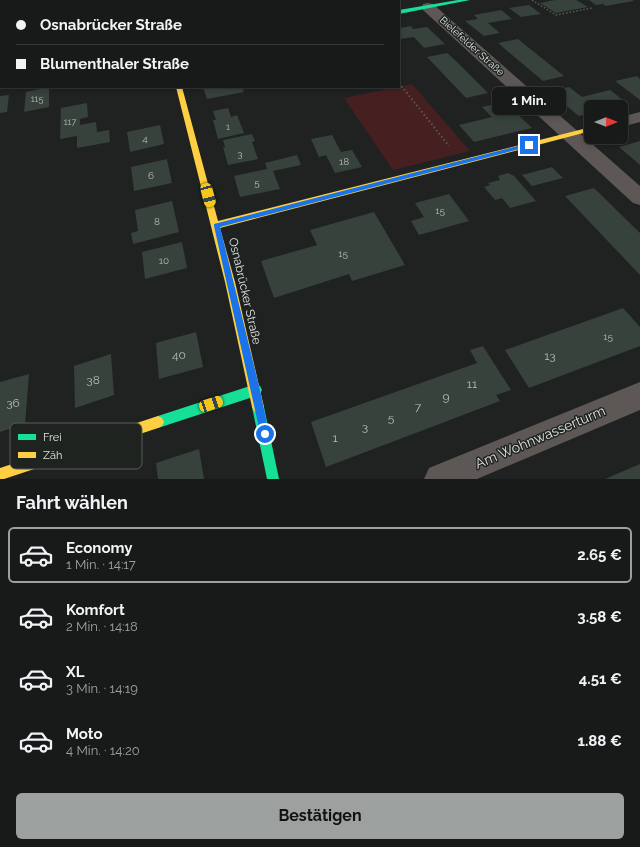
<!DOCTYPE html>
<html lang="de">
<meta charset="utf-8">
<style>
body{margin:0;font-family:Raleway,sans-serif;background:#242725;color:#f1f3f6;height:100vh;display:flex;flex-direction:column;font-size:15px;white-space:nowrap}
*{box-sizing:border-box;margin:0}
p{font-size:13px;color:#9ea1a2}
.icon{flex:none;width:22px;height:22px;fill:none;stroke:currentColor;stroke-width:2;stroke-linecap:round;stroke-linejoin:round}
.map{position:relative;height:479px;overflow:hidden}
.sheet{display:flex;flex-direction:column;background:#171a18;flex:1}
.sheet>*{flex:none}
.hud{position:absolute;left:0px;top:0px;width:400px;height:88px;box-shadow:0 2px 6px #0003,0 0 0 1px #363837;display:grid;align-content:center;height:88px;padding:0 16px;background:#171a18}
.needle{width:26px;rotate:90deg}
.buttons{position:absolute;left:584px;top:100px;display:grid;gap:8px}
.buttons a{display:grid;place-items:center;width:44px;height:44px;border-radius:6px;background:#171a18;box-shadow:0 2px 6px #0003,0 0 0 1px #363837;font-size:20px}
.end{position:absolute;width:18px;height:18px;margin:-9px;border:5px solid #1a73e8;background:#fff;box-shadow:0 0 0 2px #fff}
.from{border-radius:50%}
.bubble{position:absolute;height:28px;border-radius:6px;background:#171a18;box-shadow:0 2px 6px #0003,0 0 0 1px #363837;font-size:13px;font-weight:700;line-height:28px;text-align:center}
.car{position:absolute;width:12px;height:24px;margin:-12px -6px;border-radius:5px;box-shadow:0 0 3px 1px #0007;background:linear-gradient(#f5c518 24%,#345 0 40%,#f5c518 0 76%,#345 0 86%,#f5c518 0)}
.hud b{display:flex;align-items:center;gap:14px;height:38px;font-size:15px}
.hud b+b{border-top:1px solid #363837}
.hud i{width:10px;height:10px;background:#f1f3f6}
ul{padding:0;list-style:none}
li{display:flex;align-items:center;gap:12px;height:56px;margin:0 8px 6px;padding:0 8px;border:2px solid transparent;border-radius:6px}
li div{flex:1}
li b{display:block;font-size:15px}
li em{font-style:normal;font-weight:700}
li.on{border-color:#9ca09e}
li>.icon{width:36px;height:36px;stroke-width:1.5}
h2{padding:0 16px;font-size:18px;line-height:48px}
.primary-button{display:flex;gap:8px;margin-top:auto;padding:8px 16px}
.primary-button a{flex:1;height:46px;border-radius:6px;background:#9ca09e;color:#111;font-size:16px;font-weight:700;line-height:46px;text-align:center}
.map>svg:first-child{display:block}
.green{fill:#461f21}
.building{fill:#37423c}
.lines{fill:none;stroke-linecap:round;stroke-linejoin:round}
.path-far1{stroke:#5b5958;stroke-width:1.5;stroke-dasharray:1.5 2;stroke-linecap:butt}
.path{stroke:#5b5958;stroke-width:2;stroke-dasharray:1.5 2.5;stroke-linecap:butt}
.street{fill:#5d5756;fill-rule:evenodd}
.fast{fill:#16e098;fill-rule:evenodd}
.slow{fill:#ffcf43;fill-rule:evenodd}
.route{fill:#1a73e8}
.labels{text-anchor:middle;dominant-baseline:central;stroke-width:3;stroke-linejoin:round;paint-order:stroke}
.far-number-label{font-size:9px;fill:#b6bcb8}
.far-street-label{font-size:10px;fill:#e0e4e2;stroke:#1e2320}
.number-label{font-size:10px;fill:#b6bcb8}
.street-label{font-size:12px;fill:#e0e4e2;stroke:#1e2320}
.near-number-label{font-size:12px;fill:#b6bcb8}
.near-street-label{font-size:14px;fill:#e0e4e2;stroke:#1e2320}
.key{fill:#1e2320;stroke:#585d5a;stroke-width:1}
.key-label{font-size:11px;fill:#e0e4e2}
</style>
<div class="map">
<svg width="640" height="479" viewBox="0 0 640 479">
<rect width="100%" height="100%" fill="#1f2220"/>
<path class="green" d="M 412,84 L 470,151 L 393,170 L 344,98 Z"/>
<g class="building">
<path d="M 555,0 L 576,0 L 588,7 L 556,13 L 540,3 Z"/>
<path d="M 589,0 L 633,0 L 633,1 L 606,6 L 603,4 L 596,5 Z"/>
<path d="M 529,5 L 541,14 L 521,17 L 509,8 Z"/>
<path d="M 501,10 L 512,19 L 488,23 L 500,33 L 484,36 L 465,21 L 478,19 L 474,15 Z"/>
<path d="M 411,26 L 413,29 L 427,27 L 445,44 L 424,48 L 414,37 L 399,39 L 399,28 Z"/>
<path d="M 518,39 L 564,76 L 543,81 L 498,43 Z"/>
<path d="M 447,53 L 457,62 L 488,93 L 466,98 L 427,57 Z"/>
<path d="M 637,76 L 640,79 L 640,100 L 615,81 Z"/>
<path d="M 49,87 L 49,107 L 24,112 L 26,92 Z"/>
<path d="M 203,87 L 242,87 L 244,92 L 207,99 Z"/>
<path d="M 569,87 L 582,97 L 610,90 L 628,104 L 616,107 L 591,107 L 591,113 L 579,116 L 549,92 Z"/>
<path d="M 9,95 L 7,112 L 0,113 L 0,96 Z"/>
<path d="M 505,102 L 532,128 L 474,142 L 459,125 L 492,117 L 482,107 Z"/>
<path d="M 87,103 L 88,117 L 80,119 L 80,125 L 96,122 L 97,132 L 109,130 L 110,142 L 77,148 L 77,136 L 60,139 L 61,108 Z"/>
<path d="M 228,108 L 231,117 L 237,115 L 244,133 L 218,139 L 213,120 L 216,120 L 213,111 Z"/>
<path d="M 160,125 L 164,144 L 130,152 L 127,132 Z"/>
<path d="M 252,134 L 255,141 L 252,142 L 258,159 L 228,165 L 223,147 L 225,147 L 223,140 Z"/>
<path d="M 332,135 L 341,152 L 352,150 L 362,167 L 335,173 L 326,155 L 319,157 L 311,139 Z"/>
<path d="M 640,141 L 640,165 L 619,147 Z"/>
<path d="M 297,155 L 301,165 L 273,171 L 280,189 L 240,197 L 234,176 L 267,169 L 265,163 Z"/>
<path d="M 167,159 L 172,183 L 134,191 L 131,167 Z"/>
<path d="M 552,167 L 563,178 L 532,186 L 522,175 Z"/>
<path d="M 508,173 L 514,176 L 536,201 L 510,208 L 502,198 L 495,200 L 484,187 L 490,185 L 488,183 L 500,180 L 498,176 Z"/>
<path d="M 594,188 L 640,233 L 640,275 L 565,196 Z"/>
<path d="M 449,194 L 469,221 L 419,235 L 411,221 L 424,217 L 415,203 Z"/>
<path d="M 172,201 L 179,232 L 133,244 L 131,233 L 138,231 L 135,210 Z"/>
<path d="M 374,212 L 405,265 L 352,281 L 349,274 L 274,298 L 261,261 L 317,245 L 310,230 Z"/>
<path d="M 182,242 L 187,268 L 145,279 L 142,252 Z"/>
<path d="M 623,308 L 640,327 L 640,346 L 529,388 L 505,350 Z"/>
<path d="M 196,332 L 203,367 L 159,379 L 156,343 Z"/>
<path d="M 483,346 L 511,390 L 496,395 L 500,401 L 326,467 L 311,422 L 477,363 L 470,350 Z"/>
<path d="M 111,354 L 114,395 L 75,408 L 74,366 Z"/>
<path d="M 29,374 L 25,424 L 0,432 L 0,382 Z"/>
<path d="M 199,449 L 204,479 L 158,479 L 156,463 Z"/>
<path d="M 640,464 L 640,479 L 605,479 Z"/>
</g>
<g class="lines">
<path class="path-far1" d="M 532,0 L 556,15 L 592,8"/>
<path class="path" d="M 399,83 L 449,146"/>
<g class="street">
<rect x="293" y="0" width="13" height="1"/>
<path d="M 428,3 L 433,4 L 640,186 L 640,205 L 633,203 L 423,10 L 422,7 L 423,4 Z"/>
<path d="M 640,112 L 640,122 L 621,127 L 621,117 Z"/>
<path d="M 640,382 L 640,410 L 477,479 L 424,479 L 429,468 Z"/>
</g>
<g class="fast">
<path d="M 458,0 L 470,0 L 399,14 L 399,10 Z"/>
<path d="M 256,384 L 260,386 L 262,390 L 260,394 L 256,396 L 158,428 L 154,426 L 152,422 L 154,418 L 158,416 Z"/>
<path d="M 258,401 L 262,403 L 264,407 L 279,479 L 267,479 L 252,407 L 254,403 Z"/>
</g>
<g class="slow">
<rect x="0" y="75" width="1" height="4"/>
<path d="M 176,87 L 182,87 L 218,221 L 591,127 L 591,131 L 220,228 L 235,282 L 264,407 L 262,411 L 258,413 L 254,411 L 252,407 L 225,282 Z"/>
<path d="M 158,416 L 162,418 L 164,422 L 162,426 L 158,428 L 4,479 L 0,479 L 0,468 Z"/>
</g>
</g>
<path class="route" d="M 529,143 L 531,144 L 531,146 L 220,227 L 260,390 L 269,434 L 268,437 L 265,439 L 261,437 L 214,226 L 214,224 Z"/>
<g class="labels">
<g class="far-number-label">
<text x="37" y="99">115</text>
<text x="70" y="122">117</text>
<text x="228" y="127">1</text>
</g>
<g class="far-street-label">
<text transform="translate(472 46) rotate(42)">Bielefelder Straße</text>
</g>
<g class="number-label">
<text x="145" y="138">4</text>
<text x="240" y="153">3</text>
<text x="344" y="161">18</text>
<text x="151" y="175">6</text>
<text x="257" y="182">5</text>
<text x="440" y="210">15</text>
<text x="157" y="221">8</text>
<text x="343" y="253">15</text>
<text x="164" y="260">10</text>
<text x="608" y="336">15</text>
</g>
<g class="street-label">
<text transform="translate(245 291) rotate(77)">Osnabrücker Straße</text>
</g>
<g class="near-number-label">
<text x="179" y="355">40</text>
<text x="550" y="356">13</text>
<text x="93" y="380">38</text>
<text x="472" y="384">11</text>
<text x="446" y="397">9</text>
<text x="13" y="403">36</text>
<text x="418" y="407">7</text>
<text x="391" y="418">5</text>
<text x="365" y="427">3</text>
<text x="335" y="438">1</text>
</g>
<g class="near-street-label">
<text transform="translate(540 437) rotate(-23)">Am Wohnwasserturm</text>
</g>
</g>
<rect x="10" y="423" width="132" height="46" rx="6" class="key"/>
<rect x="18" y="434" width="18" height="6" fill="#16e098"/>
<rect x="18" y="452" width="18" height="6" fill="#ffcf43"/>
<g class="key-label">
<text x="43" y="441">Frei</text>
<text x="43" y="459">Zäh</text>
</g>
</svg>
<div class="buttons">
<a><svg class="needle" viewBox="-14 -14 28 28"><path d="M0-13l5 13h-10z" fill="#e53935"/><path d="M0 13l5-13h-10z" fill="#9ea1a2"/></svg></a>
</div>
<i class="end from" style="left:265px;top:434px"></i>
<i class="end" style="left:529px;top:145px"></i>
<div class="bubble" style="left:492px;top:87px;width:74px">1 Min.</div>
<i class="car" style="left:208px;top:195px;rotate:165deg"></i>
<i class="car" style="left:211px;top:404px;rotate:72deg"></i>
<div class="hud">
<b><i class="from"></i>Osnabrücker Straße</b>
<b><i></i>Blumenthaler Straße</b>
</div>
</div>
<section class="sheet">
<h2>Fahrt wählen</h2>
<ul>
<li class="on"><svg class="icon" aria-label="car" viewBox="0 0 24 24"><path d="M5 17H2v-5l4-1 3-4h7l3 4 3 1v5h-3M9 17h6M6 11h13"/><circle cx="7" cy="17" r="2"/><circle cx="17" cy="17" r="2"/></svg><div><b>Economy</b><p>1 Min. · 14:17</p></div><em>2.65 €</em></li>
<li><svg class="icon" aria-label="car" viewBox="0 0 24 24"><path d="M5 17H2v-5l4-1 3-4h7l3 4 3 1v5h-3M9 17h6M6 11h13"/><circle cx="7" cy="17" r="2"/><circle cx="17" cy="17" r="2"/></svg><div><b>Komfort</b><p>2 Min. · 14:18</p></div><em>3.58 €</em></li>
<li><svg class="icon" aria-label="car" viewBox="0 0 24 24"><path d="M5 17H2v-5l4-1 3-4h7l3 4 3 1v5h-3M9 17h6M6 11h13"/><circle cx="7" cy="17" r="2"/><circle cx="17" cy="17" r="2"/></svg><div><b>XL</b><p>3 Min. · 14:19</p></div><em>4.51 €</em></li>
<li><svg class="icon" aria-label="car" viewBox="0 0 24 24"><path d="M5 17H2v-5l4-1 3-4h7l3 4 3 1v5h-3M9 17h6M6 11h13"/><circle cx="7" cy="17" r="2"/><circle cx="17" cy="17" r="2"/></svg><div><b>Moto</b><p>4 Min. · 14:20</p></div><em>1.88 €</em></li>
</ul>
<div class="primary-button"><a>Bestätigen</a></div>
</section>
